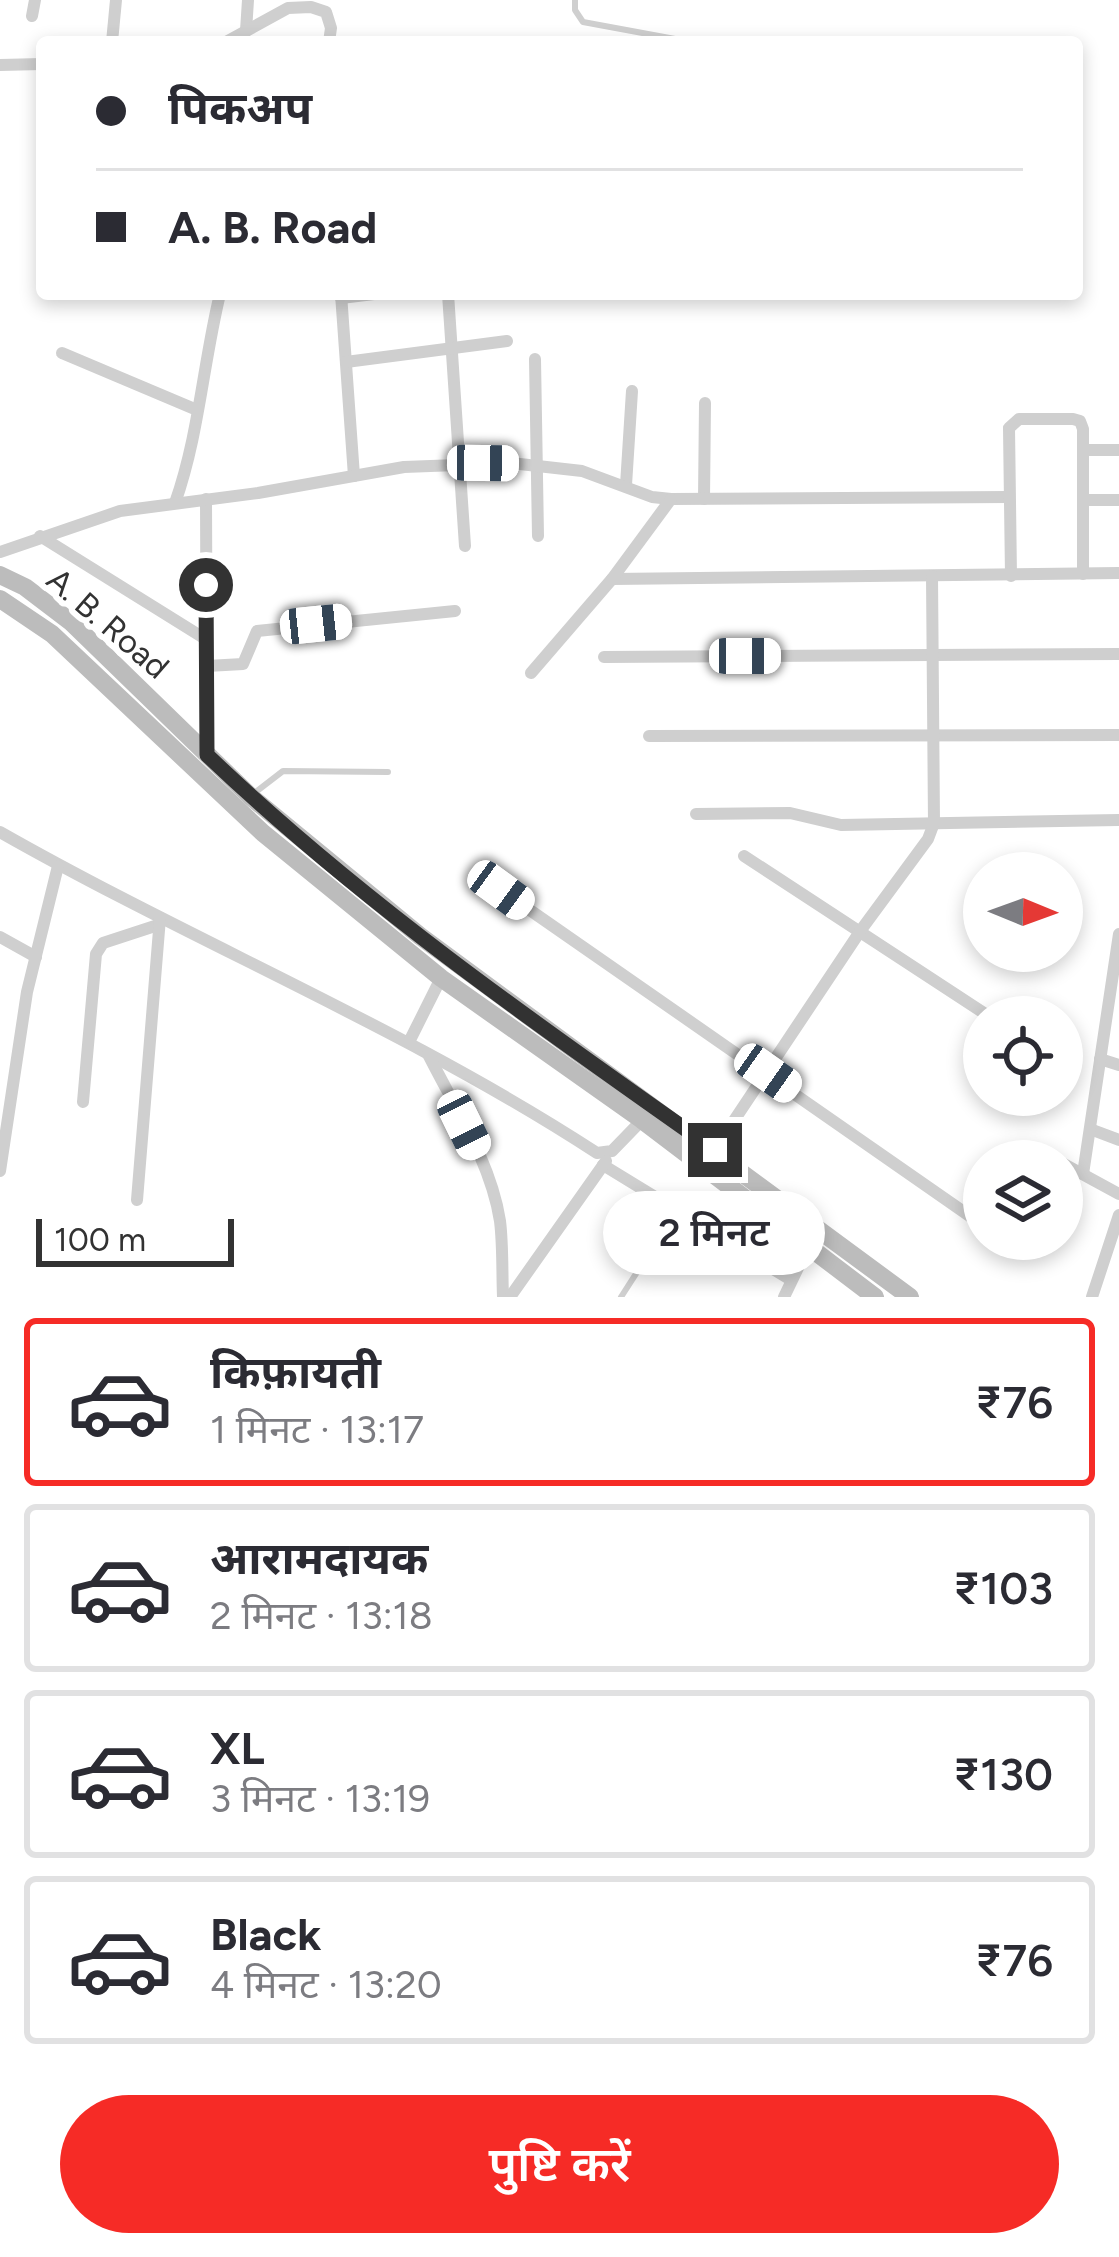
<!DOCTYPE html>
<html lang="hi">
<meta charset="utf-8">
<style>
body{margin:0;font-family:Figtree,"Noto Sans Devanagari",sans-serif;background:#f2f2f3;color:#2b2b33;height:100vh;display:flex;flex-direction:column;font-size:45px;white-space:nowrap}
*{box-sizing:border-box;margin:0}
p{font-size:39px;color:#7c7c81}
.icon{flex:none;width:66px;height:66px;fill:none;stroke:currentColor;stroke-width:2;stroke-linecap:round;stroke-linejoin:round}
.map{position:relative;height:1297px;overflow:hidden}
.side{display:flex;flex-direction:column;background:#fff;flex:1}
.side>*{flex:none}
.hud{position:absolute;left:36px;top:36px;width:1047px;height:264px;border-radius:12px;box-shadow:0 6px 18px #0003;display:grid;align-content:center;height:264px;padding:0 60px;background:#fff}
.needle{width:78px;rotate:91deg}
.controls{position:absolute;left:963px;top:852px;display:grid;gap:24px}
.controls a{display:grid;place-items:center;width:120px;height:120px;border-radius:50%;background:#fff;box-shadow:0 6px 18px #0003;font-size:60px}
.scale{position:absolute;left:36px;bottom:30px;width:198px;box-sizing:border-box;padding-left:12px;border:6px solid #323232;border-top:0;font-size:33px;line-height:42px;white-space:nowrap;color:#323232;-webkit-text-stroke:9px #fff;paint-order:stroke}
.end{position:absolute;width:54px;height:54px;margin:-27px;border:15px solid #323232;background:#fff;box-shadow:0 0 0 6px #fff}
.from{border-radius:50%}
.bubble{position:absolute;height:84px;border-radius:42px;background:#fff;box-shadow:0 6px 18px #0003;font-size:39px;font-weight:600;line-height:84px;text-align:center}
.car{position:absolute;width:36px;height:72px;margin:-36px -18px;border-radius:15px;box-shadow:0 0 9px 3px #0007;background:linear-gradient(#fff 24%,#345 0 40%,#fff 0 76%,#345 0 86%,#fff 0)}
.hud b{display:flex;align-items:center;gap:42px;height:114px;font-size:45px}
.hud b+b{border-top:3px solid #e1e1e2}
.hud i{width:30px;height:30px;background:#2b2b33}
ul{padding:21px 0 0;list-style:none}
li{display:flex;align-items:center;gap:36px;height:168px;margin:0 24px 18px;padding:0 36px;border:6px solid #e1e1e2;border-radius:12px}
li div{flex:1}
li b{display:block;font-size:45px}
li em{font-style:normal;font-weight:600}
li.on{border-color:#f62b26}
li>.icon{width:108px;height:108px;stroke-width:1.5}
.action{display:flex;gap:24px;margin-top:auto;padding:24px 60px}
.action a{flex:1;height:138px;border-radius:72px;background:#f62b26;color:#fff;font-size:48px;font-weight:600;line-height:138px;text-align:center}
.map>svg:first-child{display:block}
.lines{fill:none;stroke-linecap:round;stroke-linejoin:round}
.lane{stroke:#cfcfcf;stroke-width:6}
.street{stroke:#cfcfcf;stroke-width:12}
.secondary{stroke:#bcbcbc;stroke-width:18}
.route{stroke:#323232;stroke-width:15}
.labels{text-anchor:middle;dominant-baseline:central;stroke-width:12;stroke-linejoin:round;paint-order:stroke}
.street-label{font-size:33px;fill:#323232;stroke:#fff}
</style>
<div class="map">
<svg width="1119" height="1297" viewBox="0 0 1119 1297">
<rect width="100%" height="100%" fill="#fff"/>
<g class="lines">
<g class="lane">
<path d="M 575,0 L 575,10 L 583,22 L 675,39"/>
<path d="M 253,794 L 283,771 L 388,772"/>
<path d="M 621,1297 L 659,1238"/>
</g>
<g class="street">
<path d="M 32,16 L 35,0"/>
<path d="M 246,31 L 248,0"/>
<path d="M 112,42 L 116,0"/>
<path d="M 226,42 L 288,8 L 311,7 L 326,12 L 331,28 L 329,42"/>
<path d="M 0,65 L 42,64"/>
<path d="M 341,294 L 354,476"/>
<path d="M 448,294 L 465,546"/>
<path d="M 341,298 L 374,294"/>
<path d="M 62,353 L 197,410"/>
<path d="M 535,359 L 538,536"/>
<path d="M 346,362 L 507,341"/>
<path d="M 1084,450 L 1119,450"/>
<path d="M 626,485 L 632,391"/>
<path d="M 206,499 L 207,754"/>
<path d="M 704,499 L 705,403"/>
<path d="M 1084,500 L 1119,500"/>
<path d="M 175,503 C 199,435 203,364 220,294"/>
<path d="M 40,536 L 207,640"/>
<path d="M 0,552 L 120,511 L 258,493 L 404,467 L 511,463 L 582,471 L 652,497 L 671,499 L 1009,497"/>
<path d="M 1011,576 L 1009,428 L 1019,419 L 1073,419 L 1080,421 L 1083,429 L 1083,574"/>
<path d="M 612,579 L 1119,573"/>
<path d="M 604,657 L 1119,654"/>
<path d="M 207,666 L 243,664 L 257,631 L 455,611"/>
<path d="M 531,673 L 612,579 L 671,499"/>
<path d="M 649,736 L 1119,735"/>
<path d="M 696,814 L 790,813 L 841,825 L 1119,820"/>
<path d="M 0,832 C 197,944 407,1029 597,1153 L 612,1151 L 645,1117"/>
<path d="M 744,856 L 990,1017"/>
<path d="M 501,890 L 984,1226"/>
<path d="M 0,937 L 36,957"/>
<path d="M 409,1042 L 441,978"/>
<path d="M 428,1054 C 454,1106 491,1162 500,1221 C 503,1245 502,1272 503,1297"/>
<path d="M 1100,1059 L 1119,1065"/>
<path d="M 83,1102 L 96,954 L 103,943 L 158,925"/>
<path d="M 1090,1129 L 1119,1140"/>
<path d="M 715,1149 L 861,930 L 928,839 L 934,823 L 932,576"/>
<path d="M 1037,1149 L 1058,1161"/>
<path d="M 1062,1163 L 1119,1194"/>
<path d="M 603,1165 L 791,1280"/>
<path d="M 0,1171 L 27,992 L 58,866"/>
<path d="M 1083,1174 L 1119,934"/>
<path d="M 137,1200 L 160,918"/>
<path d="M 1002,1239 L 1012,1246"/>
<path d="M 510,1297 L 606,1161"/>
<path d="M 784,1297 L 808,1247 L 820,1231"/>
<path d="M 1092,1297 L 1119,1215"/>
</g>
<g class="secondary">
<path d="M 0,575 L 25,587 L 71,622 L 251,797 L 420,936 L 910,1297"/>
<path d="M 0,599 L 52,634 L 263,833 L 441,978 L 642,1120 L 875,1297"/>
</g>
</g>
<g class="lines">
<path class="route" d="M 206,585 L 207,755 C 362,903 540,1027 715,1150"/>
</g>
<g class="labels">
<g class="street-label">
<text transform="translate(108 623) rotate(41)">A. B. Road</text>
</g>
</g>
</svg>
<div class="controls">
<a><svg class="needle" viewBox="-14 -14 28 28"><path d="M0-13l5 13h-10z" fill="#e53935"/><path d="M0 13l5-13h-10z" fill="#7c7c81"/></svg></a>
<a><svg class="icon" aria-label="locate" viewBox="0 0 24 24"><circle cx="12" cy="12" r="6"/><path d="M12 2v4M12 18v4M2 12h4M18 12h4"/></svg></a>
<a><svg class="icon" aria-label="layers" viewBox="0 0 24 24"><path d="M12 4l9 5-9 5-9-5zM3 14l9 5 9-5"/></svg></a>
</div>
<div class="scale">100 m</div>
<i class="end from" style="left:206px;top:585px"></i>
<i class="end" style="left:715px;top:1150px"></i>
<div class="bubble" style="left:603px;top:1191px;width:222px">2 मिनट</div>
<i class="car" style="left:483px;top:463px;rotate:91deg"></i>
<i class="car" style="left:316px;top:624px;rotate:84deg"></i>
<i class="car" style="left:745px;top:656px;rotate:90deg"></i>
<i class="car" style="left:501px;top:890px;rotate:126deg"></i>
<i class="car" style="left:768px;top:1073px;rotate:125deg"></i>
<i class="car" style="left:464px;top:1125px;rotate:154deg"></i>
<div class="hud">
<b><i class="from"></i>पिकअप</b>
<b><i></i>A. B. Road</b>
</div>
</div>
<section class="side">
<ul>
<li class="on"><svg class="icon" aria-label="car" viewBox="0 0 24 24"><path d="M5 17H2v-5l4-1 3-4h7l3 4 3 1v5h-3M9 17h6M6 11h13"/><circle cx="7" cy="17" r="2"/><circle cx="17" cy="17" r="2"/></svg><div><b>किफ़ायती</b><p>1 मिनट · 13:17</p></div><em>₹76</em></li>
<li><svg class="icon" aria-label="car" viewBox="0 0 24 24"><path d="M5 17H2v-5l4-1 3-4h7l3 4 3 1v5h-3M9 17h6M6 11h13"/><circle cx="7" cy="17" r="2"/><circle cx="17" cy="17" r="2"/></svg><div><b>आरामदायक</b><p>2 मिनट · 13:18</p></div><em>₹103</em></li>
<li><svg class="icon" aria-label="car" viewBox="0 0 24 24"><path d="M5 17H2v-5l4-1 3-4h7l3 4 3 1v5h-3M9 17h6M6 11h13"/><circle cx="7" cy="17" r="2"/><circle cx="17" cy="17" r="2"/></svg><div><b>XL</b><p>3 मिनट · 13:19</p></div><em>₹130</em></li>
<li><svg class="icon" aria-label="car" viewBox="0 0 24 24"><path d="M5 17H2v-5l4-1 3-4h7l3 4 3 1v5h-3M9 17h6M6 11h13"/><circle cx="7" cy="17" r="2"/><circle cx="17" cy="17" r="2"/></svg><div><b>Black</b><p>4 मिनट · 13:20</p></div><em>₹76</em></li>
</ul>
<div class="action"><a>पुष्टि करें</a></div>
</section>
